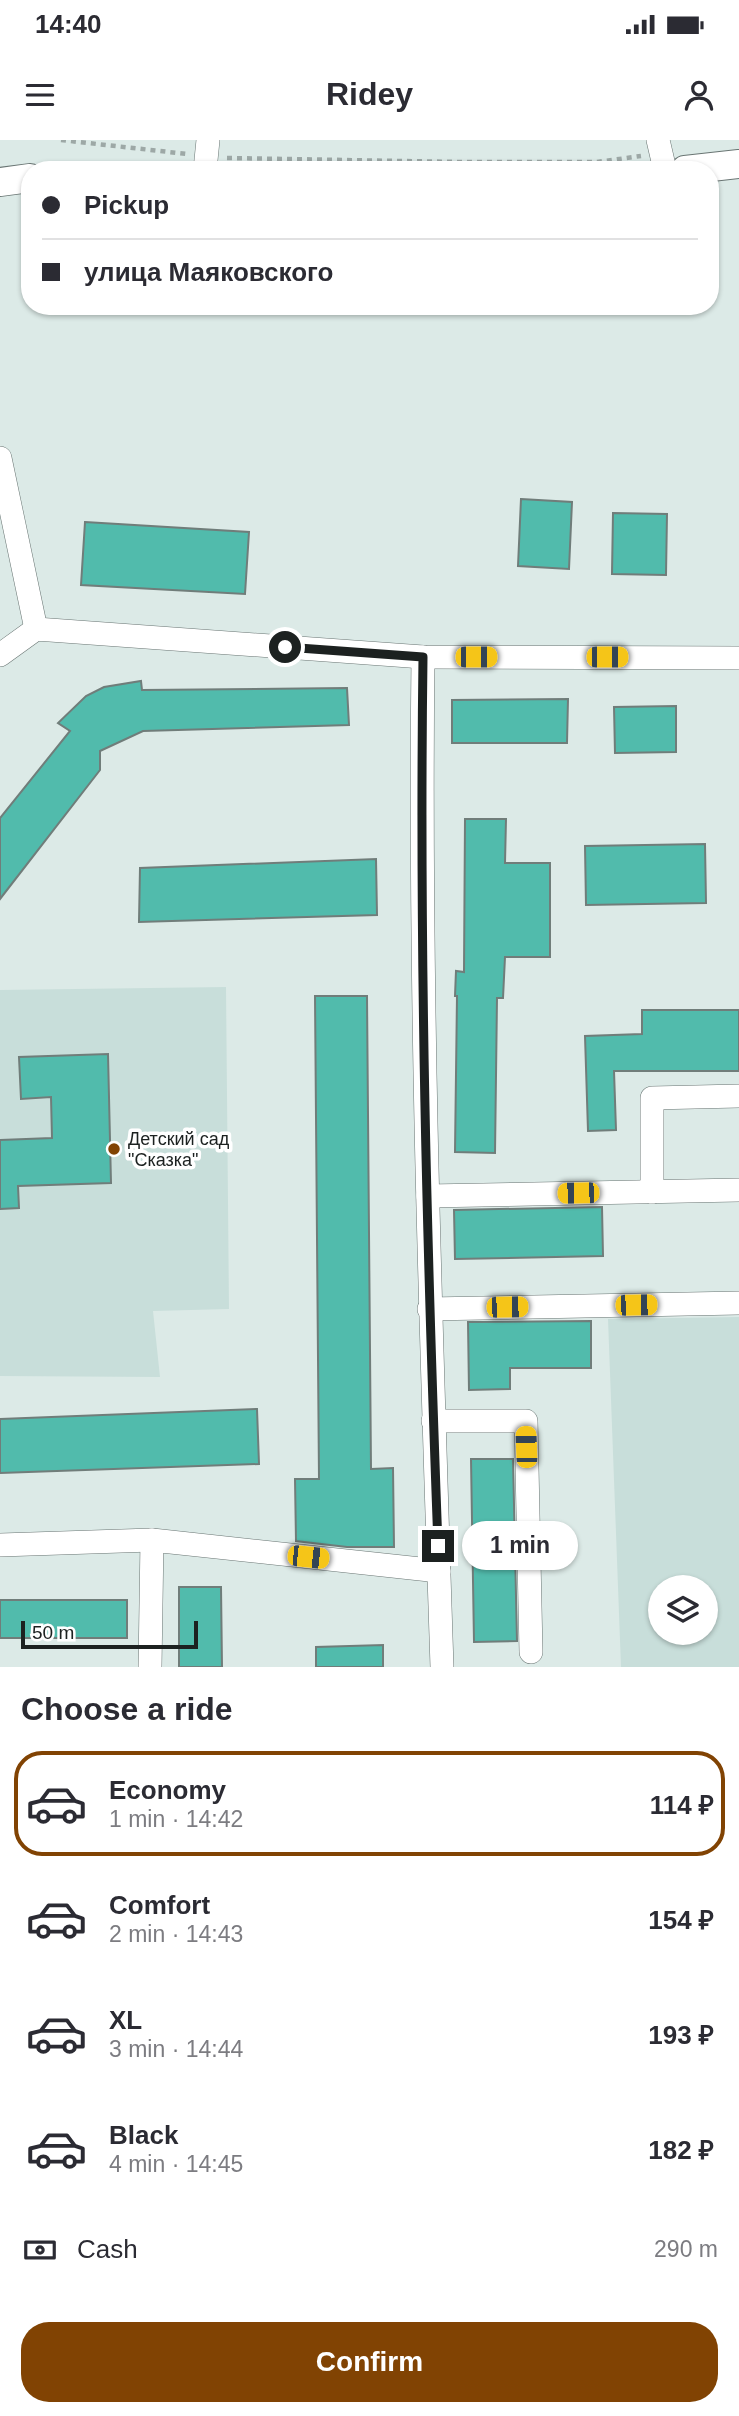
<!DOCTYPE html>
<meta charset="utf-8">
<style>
body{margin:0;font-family:Arial,sans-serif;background:#f2f2f3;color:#2b2b33;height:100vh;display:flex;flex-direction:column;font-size:26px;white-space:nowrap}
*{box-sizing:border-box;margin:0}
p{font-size:23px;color:#7c7c81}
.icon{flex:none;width:38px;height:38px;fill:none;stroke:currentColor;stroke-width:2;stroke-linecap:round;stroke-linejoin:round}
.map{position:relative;height:1527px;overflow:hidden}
.panel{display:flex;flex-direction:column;background:#fff;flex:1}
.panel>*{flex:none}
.banner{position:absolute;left:21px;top:21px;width:698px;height:154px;border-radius:28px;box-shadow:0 2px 5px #0004;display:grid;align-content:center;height:154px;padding:0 21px;background:#fff}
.tools{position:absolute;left:648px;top:1435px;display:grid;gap:14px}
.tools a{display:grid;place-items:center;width:70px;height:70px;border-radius:50%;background:#fff;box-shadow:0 2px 5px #0004;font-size:35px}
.scale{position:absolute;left:21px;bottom:18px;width:177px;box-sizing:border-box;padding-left:7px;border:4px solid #1c2120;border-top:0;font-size:19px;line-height:24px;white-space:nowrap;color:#1c2120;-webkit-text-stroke:5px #fff;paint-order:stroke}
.end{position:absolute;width:32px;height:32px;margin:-16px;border:9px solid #1c2120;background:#fff;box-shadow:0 0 0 4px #fff}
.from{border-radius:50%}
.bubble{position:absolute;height:49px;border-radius:24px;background:#fff;box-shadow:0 2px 5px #0004;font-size:23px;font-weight:600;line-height:49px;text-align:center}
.car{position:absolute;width:21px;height:42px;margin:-21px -10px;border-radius:9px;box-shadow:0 0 5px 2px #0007;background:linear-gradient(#f5c518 24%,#345 0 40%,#f5c518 0 76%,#345 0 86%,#f5c518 0)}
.banner b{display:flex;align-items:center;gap:24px;height:66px;font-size:26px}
.banner b+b{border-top:2px solid #e1e1e2}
.banner i{width:18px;height:18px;background:#2b2b33}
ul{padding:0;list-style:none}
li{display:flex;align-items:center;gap:21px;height:105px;margin:0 14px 10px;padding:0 7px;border:4px solid transparent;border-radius:28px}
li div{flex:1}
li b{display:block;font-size:26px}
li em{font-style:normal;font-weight:600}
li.selected{border-color:#814303}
li>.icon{width:63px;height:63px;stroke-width:1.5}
h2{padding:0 21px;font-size:32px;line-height:84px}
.pay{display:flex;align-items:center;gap:18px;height:77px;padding:0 21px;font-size:26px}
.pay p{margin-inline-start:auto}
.primary-button{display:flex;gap:14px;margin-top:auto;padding:14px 21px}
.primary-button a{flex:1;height:80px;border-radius:28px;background:#814303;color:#fff;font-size:28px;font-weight:600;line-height:80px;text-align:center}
.status{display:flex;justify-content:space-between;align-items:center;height:49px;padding:0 35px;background:#fff;direction:ltr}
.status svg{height:19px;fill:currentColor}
header{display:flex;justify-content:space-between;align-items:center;height:91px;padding:0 21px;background:#fff;font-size:32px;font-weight:600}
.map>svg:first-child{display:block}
.built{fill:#c8deda;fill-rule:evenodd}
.building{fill:#51bbac;stroke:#707d7a;stroke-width:2}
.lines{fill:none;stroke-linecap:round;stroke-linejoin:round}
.minor-casing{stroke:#697573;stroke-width:24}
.major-casing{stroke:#697573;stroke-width:30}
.path{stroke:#9da8a6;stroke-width:4.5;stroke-dasharray:5 5;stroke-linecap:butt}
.minor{stroke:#fff;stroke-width:23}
.major{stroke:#fff;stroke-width:28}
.route{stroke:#1c2120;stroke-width:9}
.poi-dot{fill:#814303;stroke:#fff;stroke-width:2.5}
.labels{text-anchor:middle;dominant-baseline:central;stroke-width:7;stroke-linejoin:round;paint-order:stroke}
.poi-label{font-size:18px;fill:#1c2120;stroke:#fff;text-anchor:start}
</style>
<div class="status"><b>14:40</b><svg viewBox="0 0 49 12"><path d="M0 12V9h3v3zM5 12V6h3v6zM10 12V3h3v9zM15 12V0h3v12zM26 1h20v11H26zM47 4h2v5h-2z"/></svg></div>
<header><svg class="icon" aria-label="menu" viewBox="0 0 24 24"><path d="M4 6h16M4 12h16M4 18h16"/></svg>Ridey<svg class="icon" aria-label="person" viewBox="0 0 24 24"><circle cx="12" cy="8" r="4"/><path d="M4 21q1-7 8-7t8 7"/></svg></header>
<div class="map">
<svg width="739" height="1527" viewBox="0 0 739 1527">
<rect width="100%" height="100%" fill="#dceae7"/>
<g class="built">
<path d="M 226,847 L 229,1169 L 153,1171 L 160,1237 L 0,1236 L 0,850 Z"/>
<path d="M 739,1177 L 739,1527 L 621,1527 L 608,1179 ZM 705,1447 L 705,1493 L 660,1493 L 660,1447 Z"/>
</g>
<g class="building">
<path d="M 521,359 L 572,362 L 569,429 L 518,426 Z"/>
<path d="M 613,373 L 667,374 L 666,435 L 612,434 Z"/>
<path d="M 85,382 L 249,392 L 245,454 L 81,445 Z"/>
<path d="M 141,541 L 142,550 L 347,548 L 349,585 L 143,591 L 100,611 L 100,630 L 0,759 L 0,678 L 70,591 L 58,583 L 86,556 L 104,547 Z"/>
<path d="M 568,559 L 567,603 L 452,603 L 452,560 Z"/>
<path d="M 676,566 L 676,612 L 615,613 L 614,567 Z"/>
<path d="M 465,679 L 506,679 L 505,723 L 550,723 L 550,817 L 505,817 L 503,858 L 497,858 L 495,1013 L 455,1012 L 457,856 L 455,856 L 456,831 L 464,832 Z"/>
<path d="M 705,704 L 706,763 L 586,765 L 585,706 Z"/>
<path d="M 376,719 L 377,775 L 139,782 L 140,728 Z"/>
<path d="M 315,856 L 367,856 L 371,1329 L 393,1328 L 394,1407 L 347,1407 L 296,1401 L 295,1339 L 319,1339 Z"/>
<path d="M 642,870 L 739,870 L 739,931 L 614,931 L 616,990 L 588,991 L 585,896 L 642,894 Z"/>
<path d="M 108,914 L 111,1043 L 18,1046 L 19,1068 L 0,1069 L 0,1000 L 52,998 L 51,957 L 21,959 L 19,917 Z"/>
<path d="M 602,1067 L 603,1116 L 455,1119 L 454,1070 Z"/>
<path d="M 591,1181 L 591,1228 L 510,1228 L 510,1249 L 469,1250 L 468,1182 Z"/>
<path d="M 257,1269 L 259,1324 L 0,1333 L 0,1279 Z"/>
<path d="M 471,1319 L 513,1319 L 517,1501 L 474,1502 Z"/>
<path d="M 179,1447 L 221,1447 L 222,1527 L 179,1527 Z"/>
<rect x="0" y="1460" width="127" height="38"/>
<path d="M 383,1505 L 383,1527 L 316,1527 L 316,1507 Z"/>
</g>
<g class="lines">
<g class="minor-casing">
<g id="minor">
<path d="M 658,0 L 665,30"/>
<path d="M 205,30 L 208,0"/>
<path d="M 0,318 L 36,489"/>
<path d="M 0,515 L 36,489 L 423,517 L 739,518"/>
<path d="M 423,517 C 419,854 431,1190 442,1527"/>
<path d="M 652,1052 L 652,958 L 739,956"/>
<path d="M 428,1056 L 739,1050"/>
<path d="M 429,1169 L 739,1163"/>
<path d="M 433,1281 L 526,1281 L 531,1512"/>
<path d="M 0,1405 L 152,1400"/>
<path d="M 150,1527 L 152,1400 L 439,1431"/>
</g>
</g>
<g class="major-casing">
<g id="major">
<path d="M 685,30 L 739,24"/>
<path d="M 0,42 L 30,38"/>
</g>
</g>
<g class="path">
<path d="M 61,0 L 187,14"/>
<path d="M 227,18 L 462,22 L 597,22 L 641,16"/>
</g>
<use href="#minor" class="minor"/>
<use href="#major" class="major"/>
</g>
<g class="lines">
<path class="route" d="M 285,507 L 423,517 C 419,813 427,1110 438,1406"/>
</g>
<circle class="poi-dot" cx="114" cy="1009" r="7"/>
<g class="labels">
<g class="poi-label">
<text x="128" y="999">Детский сад<tspan x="128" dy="21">"Сказка"</tspan></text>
</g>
</g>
</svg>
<div class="tools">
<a><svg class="icon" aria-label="layers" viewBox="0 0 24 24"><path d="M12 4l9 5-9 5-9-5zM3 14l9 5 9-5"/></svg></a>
</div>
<div class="scale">50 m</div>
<i class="end from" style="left:285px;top:507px"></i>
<i class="end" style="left:438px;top:1406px"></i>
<div class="bubble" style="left:462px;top:1381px;width:116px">1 min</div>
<i class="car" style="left:476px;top:517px;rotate:90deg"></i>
<i class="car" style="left:607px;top:517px;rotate:90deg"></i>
<i class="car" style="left:578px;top:1053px;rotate:269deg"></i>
<i class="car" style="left:636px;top:1165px;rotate:89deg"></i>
<i class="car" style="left:507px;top:1167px;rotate:89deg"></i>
<i class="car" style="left:526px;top:1307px;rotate:358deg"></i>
<i class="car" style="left:308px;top:1417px;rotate:96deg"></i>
<div class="banner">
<b><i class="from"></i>Pickup</b>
<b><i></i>улица Маяковского</b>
</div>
</div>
<section class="panel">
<h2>Choose a ride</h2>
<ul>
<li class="selected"><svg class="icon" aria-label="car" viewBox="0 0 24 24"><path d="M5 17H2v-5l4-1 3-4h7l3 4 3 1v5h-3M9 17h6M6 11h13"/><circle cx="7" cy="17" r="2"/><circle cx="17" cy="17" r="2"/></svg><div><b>Economy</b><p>1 min · 14:42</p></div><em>114 ₽</em></li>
<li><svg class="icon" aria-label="car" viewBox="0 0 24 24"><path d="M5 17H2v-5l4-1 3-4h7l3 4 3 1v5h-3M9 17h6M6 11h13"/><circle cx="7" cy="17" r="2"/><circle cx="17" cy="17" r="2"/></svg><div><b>Comfort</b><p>2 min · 14:43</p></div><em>154 ₽</em></li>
<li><svg class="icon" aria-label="car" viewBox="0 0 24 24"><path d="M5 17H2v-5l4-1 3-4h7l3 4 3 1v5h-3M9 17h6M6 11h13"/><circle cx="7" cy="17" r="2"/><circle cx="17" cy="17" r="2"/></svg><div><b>XL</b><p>3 min · 14:44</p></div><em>193 ₽</em></li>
<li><svg class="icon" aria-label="car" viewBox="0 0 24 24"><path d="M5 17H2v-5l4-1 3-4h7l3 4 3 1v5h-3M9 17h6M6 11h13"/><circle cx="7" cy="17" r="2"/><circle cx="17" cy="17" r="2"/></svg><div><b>Black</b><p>4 min · 14:45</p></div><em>182 ₽</em></li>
</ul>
<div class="pay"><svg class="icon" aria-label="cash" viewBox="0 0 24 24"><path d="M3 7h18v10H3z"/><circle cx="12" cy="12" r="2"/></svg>Cash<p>290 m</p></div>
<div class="primary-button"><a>Confirm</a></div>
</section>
